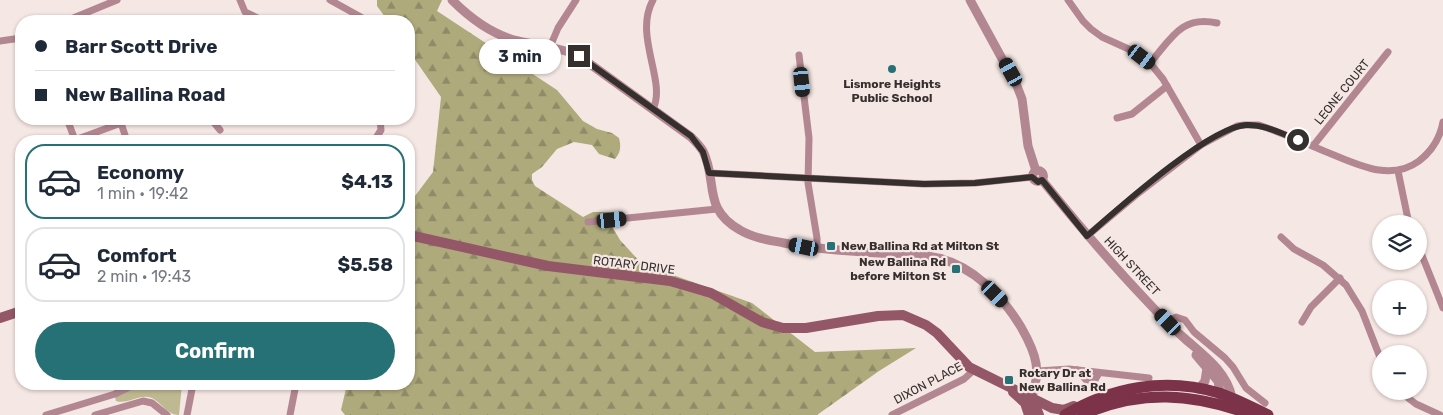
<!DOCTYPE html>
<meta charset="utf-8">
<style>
body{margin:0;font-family:Rubik,sans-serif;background:#f2f2f3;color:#1f2937;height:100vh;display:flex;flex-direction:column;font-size:19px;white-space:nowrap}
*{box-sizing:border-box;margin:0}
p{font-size:16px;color:#747a83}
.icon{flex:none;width:28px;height:28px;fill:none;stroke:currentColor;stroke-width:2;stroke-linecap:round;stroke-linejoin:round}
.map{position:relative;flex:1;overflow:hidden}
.side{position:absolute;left:15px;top:135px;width:400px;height:255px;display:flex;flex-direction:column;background:#fff;border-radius:20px;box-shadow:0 1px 4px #0004}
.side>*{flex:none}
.hud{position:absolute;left:15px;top:15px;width:400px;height:110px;border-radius:20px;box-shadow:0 1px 4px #0004;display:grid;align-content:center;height:110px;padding:0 20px;background:#fff}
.controls{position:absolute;left:1372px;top:215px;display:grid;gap:10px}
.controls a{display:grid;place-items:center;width:55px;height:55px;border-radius:50%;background:#fff;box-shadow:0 1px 4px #0004;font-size:25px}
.end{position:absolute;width:22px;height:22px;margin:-11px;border:6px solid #352f2e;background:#fff;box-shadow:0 0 0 2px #fff}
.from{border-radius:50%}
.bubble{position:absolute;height:35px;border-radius:18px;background:#fff;box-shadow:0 1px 4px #0004;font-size:16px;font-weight:700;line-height:35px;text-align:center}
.car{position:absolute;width:15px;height:30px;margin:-15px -8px;border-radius:6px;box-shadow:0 0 4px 1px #0007;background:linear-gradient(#222 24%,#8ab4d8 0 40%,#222 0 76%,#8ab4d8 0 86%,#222 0)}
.hud b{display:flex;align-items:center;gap:18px;height:48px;font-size:19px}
.hud b+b{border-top:1px solid #e0e1e3}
.hud i{width:12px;height:12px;background:#1f2937}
ul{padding:9px 0 0;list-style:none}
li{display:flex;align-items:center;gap:15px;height:75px;margin:0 10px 8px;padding:0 10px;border:2px solid #e0e1e3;border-radius:20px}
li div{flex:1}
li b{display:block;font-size:19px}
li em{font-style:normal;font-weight:700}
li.current{border-color:#267175}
li>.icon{width:45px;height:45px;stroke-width:1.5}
.cta{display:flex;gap:10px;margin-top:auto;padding:10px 20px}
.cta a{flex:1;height:58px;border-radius:30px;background:#267175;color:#fff;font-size:20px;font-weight:700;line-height:58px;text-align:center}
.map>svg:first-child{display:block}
.grass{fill:#beb991}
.forest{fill:url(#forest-firs)}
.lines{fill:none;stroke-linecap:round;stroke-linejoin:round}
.minor{stroke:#b38791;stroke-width:7}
.tertiary{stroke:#b38791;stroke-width:9}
.secondary{stroke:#945767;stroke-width:10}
.primary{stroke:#7c3349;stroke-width:11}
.route{stroke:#352f2e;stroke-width:6}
.poi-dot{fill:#267175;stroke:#f5e7e3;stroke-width:2}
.labels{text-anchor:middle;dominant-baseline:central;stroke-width:4.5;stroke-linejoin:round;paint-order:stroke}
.poi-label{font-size:12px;font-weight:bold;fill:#352f2e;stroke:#f5e7e3;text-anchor:start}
.street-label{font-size:12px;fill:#352f2e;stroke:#f5e7e3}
</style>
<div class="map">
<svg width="1443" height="415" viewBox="0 0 1443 415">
<defs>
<pattern id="forest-firs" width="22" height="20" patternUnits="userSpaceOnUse" patternTransform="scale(1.25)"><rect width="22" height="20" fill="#afaa7c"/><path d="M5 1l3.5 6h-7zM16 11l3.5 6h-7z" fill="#8f8b66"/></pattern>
</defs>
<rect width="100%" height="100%" fill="#f5e7e3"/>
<path class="grass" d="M 141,384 L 182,384 L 179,415 C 167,415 162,403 152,398 C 140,393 128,405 116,401 L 115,397 Z"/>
<path class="forest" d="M 377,0 L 442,0 L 437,11 L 557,90 L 583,121 L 597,129 L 612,133 L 619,138 C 621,146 621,152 615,159 L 599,154 L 592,145 L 574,142 L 557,149 L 542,167 L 532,174 L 532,180 L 535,186 L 583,217 L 593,212 L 619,212 L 621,215 L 618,221 L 614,224 L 613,228 L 620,240 L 642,264 L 752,303 L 815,352 L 916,348 L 879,371 L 817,415 L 345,415 L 341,410 L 347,384 L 409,384 L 409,204 L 433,172 L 441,97 L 409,51 L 409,21 L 388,21 L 377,6 Z"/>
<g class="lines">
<g class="minor">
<path d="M 240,0 L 245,12 L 264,21"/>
<path d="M 330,0 L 368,21"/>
<path d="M 653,0 C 633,36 667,81 653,109"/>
<path d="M 1068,0 L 1083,21 L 1091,29 L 1102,37 L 1133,51 L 1150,63 L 1163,79 L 1201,145"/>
<path d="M 66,21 L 117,0"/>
<path d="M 0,41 L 21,38"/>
<path d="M 550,47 L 558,28 L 576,0"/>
<path d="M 799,55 L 809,138 L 808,183 L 817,238 L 817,249"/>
<path d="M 1150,63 C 1171,39 1181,15 1217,23"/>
<path d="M 1117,118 L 1132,114 L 1167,86"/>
<path d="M 67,119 L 75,140 L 132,119"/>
<path d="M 211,119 L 220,130"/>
<path d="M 121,123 L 127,141"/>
<path d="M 374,141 L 381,130 L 380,119"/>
<path d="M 1313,146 L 1388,52"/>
<path d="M 1398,171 L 1409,224"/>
<path d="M 709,173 L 924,184 L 975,183 L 1032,177"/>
<path d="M 588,222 L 717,209"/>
<path d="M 1087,236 L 1136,195 L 1201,145 L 1237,126 L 1244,125 L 1259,125 C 1281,133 1303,142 1324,151 C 1355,163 1389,183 1419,161 C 1432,151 1440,138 1443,122"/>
<path d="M 1281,237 L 1294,249 L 1323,265 L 1346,285 L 1362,311 L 1381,360"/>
<path d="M 1419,248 L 1443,308"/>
<path d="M 1168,322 L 1176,317 L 1185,320 L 1194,332 L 1225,358 L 1233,367 L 1246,388 L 1265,403"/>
<path d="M 1302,322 L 1311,307 L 1340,278"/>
<path d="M 1077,370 L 1086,380 L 1095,380 L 1099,373"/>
<path d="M 1038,371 L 1069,369 L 1149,378"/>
<path d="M 1399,391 L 1416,404 L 1440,415"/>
<path d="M 46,415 L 115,394 L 135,384"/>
<path d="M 95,415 L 143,401 L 152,403 L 167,415"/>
<path d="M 187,415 L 193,384"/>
<path d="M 290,415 L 296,384"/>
<path d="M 892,415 L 964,379 L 974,370"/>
</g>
<g class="tertiary">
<path d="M 452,0 C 470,18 493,35 518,41 C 538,46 560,47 579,56 L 691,137 C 695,141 700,146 703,151 C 718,181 702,209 740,230 C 753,238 769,240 784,243 C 815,249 846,251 878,253 C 898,254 919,253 938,258 C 973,266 1003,297 1021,327 C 1037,355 1042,371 1030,402"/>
<path d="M 970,0 L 1017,86 L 1022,99 L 1028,146 L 1036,171"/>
<circle cx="1038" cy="176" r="5.5"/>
<path d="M 1042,180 C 1075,221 1109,261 1145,299 C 1157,312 1169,325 1183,337 C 1202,354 1227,371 1232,398"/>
<path d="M 1196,355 L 1218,381 L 1221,398"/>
<path d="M 1199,389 L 1205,381 L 1207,368"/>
</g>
<g class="secondary">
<path d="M 409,235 L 548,266 L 670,281 L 711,293 L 762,322 L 783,328 L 806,328 L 878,316 L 903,315 L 926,325 L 937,333 L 969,367 L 1052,408 L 1064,410 L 1074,406"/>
<path d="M 0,318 L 21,311"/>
<path d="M 1013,392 L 1025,403 L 1029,415"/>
<path d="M 1032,397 L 1039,415"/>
</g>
<g class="primary">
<path d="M 1065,415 C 1112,387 1165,377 1219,393 C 1236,399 1252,407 1268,415"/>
<path d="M 1082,415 C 1140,389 1193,393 1252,415"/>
</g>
</g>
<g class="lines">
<path class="route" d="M 579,56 L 691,136 L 703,152 L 709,173 L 924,184 L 975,183 L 1032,177 L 1038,182 L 1042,180 L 1087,236 C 1118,209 1209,127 1246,125 C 1264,124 1282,134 1298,140"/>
</g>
<g class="poi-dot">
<circle cx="892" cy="69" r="5"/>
<rect x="826" y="241" width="10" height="10" rx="2.5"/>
<rect x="951" y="264" width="10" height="10" rx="2.5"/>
<rect x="1004" y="375" width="10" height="10" rx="2.5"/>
</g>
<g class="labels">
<g class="poi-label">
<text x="892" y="84" text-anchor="middle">Lismore Heights<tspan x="892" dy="14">Public School</tspan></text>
<text x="841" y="246">New Ballina Rd at Milton St</text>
<text x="946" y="262" text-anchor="end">New Ballina Rd<tspan x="946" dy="14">before Milton St</tspan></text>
<text x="1019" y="373">Rotary Dr at<tspan x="1019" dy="14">New Ballina Rd</tspan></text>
</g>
<g class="street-label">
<text transform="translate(1342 92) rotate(-51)">LEONE COURT</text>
<text transform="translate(634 265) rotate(7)">ROTARY DRIVE</text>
<text transform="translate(1132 266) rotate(47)">HIGH STREET</text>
<text transform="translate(928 383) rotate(-28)">DIXON PLACE</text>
</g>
</g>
</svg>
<div class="controls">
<a><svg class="icon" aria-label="layers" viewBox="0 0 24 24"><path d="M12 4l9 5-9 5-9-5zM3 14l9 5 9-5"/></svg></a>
<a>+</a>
<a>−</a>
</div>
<i class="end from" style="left:1298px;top:140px"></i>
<i class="end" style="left:579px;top:56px"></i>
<div class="bubble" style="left:479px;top:39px;width:82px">3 min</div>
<i class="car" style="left:1142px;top:57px;rotate:127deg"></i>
<i class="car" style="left:1011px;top:72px;rotate:331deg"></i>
<i class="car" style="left:802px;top:82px;rotate:174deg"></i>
<i class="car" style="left:612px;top:220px;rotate:84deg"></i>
<i class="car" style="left:804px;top:247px;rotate:282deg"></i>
<i class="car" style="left:995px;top:294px;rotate:135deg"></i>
<i class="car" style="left:1168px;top:322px;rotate:316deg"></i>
<div class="hud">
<b><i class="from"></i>Barr Scott Drive</b>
<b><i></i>New Ballina Road</b>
</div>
<section class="side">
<ul>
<li class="current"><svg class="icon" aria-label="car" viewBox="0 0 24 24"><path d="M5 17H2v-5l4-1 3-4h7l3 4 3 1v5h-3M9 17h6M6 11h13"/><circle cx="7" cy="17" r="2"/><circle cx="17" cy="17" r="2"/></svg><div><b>Economy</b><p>1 min · 19:42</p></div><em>$4.13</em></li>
<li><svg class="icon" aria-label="car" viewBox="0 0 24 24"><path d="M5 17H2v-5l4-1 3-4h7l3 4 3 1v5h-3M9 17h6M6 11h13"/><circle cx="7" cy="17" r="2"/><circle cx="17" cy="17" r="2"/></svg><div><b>Comfort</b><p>2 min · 19:43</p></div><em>$5.58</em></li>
</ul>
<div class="cta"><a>Confirm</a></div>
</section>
</div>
